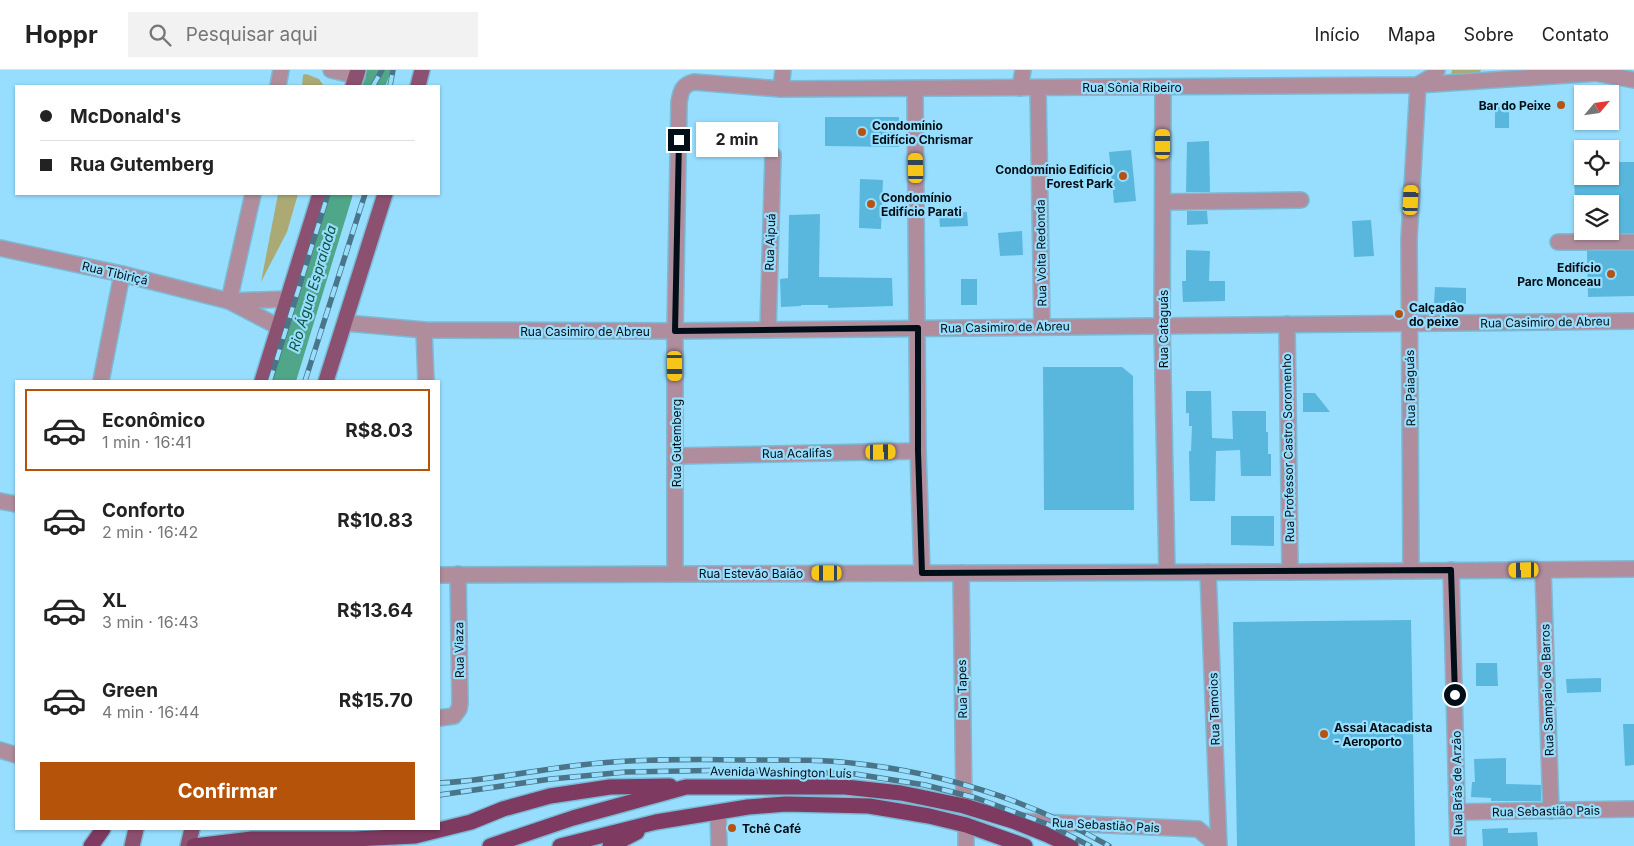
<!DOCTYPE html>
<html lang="pt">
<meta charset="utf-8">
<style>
body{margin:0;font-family:Inter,sans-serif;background:#f2f2f2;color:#222;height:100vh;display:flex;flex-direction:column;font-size:19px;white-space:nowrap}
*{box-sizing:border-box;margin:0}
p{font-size:16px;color:#767676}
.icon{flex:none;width:28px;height:28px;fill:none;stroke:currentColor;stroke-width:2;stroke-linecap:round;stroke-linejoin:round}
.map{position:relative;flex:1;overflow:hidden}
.details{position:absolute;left:15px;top:310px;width:425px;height:450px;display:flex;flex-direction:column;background:#fff;border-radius:0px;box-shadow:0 1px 4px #0004}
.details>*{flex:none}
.top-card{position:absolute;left:15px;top:15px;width:425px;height:110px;border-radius:0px;box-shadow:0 1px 4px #0004;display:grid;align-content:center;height:110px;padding:0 25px;background:#fff}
.needle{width:32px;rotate:61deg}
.fabs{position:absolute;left:1574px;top:15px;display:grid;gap:10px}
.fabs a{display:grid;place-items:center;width:45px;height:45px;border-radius:0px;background:#fff;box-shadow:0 1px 4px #0004;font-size:25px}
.end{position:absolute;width:22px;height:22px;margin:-11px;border:6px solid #000f17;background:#fff;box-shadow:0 0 0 2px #fff}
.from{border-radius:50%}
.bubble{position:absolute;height:35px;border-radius:0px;background:#fff;box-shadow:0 1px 4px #0004;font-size:16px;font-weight:700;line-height:35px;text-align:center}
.car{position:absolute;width:15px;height:30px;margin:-15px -8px;border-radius:6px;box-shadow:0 0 4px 1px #0007;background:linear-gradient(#f5c518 24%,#345 0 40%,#f5c518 0 76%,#345 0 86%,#f5c518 0)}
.top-card b{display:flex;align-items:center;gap:18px;height:48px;font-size:19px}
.top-card b+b{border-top:1px solid #e0e0e0}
.top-card i{width:12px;height:12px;background:#222}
ul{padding:9px 0 0;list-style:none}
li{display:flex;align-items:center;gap:15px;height:82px;margin:0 10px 8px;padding:0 15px;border:2px solid transparent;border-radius:0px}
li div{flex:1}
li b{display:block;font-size:19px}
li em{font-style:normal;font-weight:700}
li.current{border-color:#b45309}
li>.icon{width:45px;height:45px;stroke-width:1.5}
.action{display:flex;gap:10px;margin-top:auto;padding:10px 25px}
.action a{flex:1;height:58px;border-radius:0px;background:#b45309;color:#fff;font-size:20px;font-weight:700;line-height:58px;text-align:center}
header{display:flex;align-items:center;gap:30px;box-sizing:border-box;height:70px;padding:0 25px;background:#fff;border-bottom:1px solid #e0e0e0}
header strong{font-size:24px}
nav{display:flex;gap:28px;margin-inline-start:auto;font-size:18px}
.search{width:350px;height:45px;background:#f2f2f2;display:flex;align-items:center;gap:12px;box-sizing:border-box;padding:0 18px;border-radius:0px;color:#767676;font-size:19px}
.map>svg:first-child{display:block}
.green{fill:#abaa75}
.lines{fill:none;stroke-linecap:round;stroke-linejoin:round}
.river{stroke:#4fa688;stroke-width:25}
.building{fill:#59b7dd}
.minor-casing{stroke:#7cb9d4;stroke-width:18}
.major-casing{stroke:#7cb9d4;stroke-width:18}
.highway-casing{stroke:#7cb9d4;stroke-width:18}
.minor{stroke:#af8d9d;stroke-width:15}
.major{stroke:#8c5170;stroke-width:15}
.highway{stroke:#7e3a60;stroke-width:15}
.rail-casing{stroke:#4a7588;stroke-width:5.5}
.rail{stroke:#97defe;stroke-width:4;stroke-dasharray:11;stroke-linecap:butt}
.route{stroke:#000f17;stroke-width:6}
.poi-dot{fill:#b55412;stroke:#97defe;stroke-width:2}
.labels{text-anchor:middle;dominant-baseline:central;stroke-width:4.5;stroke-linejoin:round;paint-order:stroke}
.street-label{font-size:12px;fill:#000f17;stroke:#97defe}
.poi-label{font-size:12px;font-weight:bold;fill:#000f17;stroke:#97defe;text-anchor:start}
.water-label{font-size:14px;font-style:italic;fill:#0f5641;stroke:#97defe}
</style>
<header>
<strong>Hoppr</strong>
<div class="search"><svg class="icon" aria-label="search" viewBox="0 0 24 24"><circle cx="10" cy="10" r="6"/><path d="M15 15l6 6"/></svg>Pesquisar aqui</div>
<nav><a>Início</a><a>Mapa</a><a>Sobre</a><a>Contato</a></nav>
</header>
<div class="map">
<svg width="1634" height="776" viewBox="0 0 1634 776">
<rect width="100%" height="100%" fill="#97defe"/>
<g class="green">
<path d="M 1452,0 L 1481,0 L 1480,2 L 1451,6 Z"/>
<path d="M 306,4 L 319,9 L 324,16 L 302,16 L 303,5 Z"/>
<path d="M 278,124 L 298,124 L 287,162 L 261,212 Z"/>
</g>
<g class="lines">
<g class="river">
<path d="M 372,16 L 378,0"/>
<path d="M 283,311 L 340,124"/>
</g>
</g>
<g class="building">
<rect x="1495" y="35" width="14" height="23"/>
<path d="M 825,47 L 899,47 L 899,77 L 825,76 Z"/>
<path d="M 1209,71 L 1210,122 L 1186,122 L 1187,72 Z"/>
<path d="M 1131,80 L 1136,131 L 1114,133 L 1109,82 Z"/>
<path d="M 1610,92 L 1634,92 L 1634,163 L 1587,163 L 1587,161 L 1610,161 L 1610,134 L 1575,134 L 1574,106 L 1610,106 Z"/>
<path d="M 860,109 L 883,110 L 881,159 L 859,158 Z"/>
<path d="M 1187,141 L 1207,141 L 1208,154 L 1187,155 Z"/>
<path d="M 967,142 L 968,156 L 940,157 L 939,143 Z"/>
<path d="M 820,144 L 819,207 L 892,208 L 893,236 L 828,238 L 828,235 L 801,235 L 801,236 L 781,237 L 780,209 L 788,208 L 789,145 Z"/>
<path d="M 1371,150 L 1374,186 L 1354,187 L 1352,151 Z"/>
<path d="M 1022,161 L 1023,185 L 1000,186 L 998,163 Z"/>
<path d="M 1186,180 L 1210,181 L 1209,211 L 1225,211 L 1225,231 L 1183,232 L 1182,211 L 1186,211 Z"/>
<path d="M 1587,181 L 1634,181 L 1634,226 L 1588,227 Z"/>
<rect x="961" y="209" width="16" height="26"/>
<path d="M 1435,217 L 1466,218 L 1466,234 L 1434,233 Z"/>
<path d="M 1043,297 L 1122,297 L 1133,306 L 1134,440 L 1044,440 Z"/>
<path d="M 1186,321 L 1211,321 L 1212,368 L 1233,369 L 1232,341 L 1266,341 L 1266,362 L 1268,362 L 1268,384 L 1271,384 L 1271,406 L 1241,406 L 1240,380 L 1216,381 L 1215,431 L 1190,431 L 1189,381 L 1191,381 L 1192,356 L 1189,356 L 1189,343 L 1186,343 Z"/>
<path d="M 1303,323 L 1315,323 L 1330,342 L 1303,342 Z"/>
<path d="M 1231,446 L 1274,446 L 1274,476 L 1231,475 Z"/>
<path d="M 1411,550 L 1415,776 L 1237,776 L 1233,552 Z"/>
<path d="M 1476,593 L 1497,593 L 1498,616 L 1476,616 Z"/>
<path d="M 1601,608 L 1601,622 L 1567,623 L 1566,609 Z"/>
<path d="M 1623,654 L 1634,654 L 1634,695 L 1625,696 Z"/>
<path d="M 1506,688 L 1506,714 L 1541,715 L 1541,731 L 1491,731 L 1491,728 L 1471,727 L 1472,712 L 1475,712 L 1474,689 Z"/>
<path d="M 1508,758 L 1508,763 L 1537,762 L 1538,776 L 1483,776 L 1482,759 Z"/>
</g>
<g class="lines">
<g class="minor-casing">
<g id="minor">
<path d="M 331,0 L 357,6"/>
<path d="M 1590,2 L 1634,10"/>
<path d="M 1419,14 L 1433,6 L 1437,0"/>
<path d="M 278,16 L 281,0"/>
<path d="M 1163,17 L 1162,256 L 1167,502"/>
<path d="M 1020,18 L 1023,0"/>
<path d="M 1038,18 L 1042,257"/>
<path d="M 781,19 L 783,0"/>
<path d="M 915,19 L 918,381 L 922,503"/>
<path d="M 1163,132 L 1301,130"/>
<path d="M 1558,172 L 1634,172"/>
<path d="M 0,178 L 122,204 L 229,231 L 279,257"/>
<path d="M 229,231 L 253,124"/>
<path d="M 231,231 L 288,229"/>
<path d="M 346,253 L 424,260 L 675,261 L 1634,251"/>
<path d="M 1287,254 L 1290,502"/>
<path d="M 424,260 L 426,311"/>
<path d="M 768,260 L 773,85"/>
<path d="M 101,311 L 122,204"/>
<path d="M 676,386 L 918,381"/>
<path d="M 0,431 L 16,434"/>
<path d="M 1451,500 L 1458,776"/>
<path d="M 1543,500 L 1551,741"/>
<path d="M 1411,501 L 1409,169 L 1418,15"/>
<path d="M 1208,502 L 1219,776"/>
<path d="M 961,503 L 964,736"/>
<path d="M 675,504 L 675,261 L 679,32 C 681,21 682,15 694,12 L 781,19 L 1418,15 L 1598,3"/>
<path d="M 439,505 L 1290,502 L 1634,499"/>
<path d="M 439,648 L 454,646 L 459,639 L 460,633 L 458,504"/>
<path d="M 0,680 L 16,685"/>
<path d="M 1457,742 L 1634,739"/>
<path d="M 718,743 L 719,776"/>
<path d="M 1015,751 L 1198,759 L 1211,770 L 1214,776"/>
<path d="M 966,755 L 966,776"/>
</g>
</g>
<g class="major-casing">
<g id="major">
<path d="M 353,16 L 358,0"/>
<path d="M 418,16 L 422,0"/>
<path d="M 262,311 L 320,124"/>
<path d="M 326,311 L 385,124"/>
<path d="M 132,776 L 136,759"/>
<path d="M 188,776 L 192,759"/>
</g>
</g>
<g class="highway-casing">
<g id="highway">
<path d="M 91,776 L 103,759"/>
<path d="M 194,776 L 252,769 L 354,769 L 415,766 L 471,752 L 503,739 L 550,726 L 610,717 L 670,716"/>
<path d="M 490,776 L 573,748 L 686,717 L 845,717 L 901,723 L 964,736 L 1013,751 L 1048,765 L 1071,776"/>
<path d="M 560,776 L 656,752 L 748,737 L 786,734 L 869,736 L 929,746 L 966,755 L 1025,776"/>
<path d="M 610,776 L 637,762"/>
</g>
</g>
<use href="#minor" class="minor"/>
<use href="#major" class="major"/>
<use href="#highway" class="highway"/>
<g class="rail-casing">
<g id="rail">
<path d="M 373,16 L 382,0"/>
<path d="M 390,16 L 393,0"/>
<path d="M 270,311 L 328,124"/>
<path d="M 305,311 L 365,124"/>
<path d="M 439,713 C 487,711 534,700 581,695 C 634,689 687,689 739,690 C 779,690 821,689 860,694 C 948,704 1032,732 1109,776"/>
<path d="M 439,725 L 551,709 L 626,702 L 736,700 L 855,704 L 925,715 L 976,728 L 1047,754 L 1090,776"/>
</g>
</g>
<use href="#rail" class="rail"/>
</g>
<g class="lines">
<path class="route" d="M 679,70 L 675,261 L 918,258 L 918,381 L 922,503 L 1451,500 L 1455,625"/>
</g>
<g class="poi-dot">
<circle cx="1561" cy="35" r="5"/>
<circle cx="862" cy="62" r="5"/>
<circle cx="1123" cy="106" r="5"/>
<circle cx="871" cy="134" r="5"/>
<circle cx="1611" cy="204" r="5"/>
<circle cx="1399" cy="244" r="5"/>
<circle cx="1324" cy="664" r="5"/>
<circle cx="732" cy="758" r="5"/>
</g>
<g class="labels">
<g class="street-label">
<text x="1132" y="17">Rua Sônia Ribeiro</text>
<text transform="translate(770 172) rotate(-88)">Rua Aipuá</text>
<text transform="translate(1041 183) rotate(-91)">Rua Volta Redonda</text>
<text transform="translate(115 203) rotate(13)">Rua Tibiriçá</text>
<text transform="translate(1545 252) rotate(-1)">Rua Casimiro de Abreu</text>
<text transform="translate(1005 257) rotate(-1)">Rua Casimiro de Abreu</text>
<text transform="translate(1163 259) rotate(-90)">Rua Cataguás</text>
<text x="585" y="261">Rua Casimiro de Abreu</text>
<text transform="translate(1410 318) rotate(-91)">Rua Paiaguás</text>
<text transform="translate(676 373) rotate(-90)">Rua Gutemberg</text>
<text transform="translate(1288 378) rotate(-91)">Rua Professor Castro Soromenho</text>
<text transform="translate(797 383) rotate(-1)">Rua Acalifas</text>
<text x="751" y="503">Rua Estevão Baião</text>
<text transform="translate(459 580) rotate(-91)">Rua Viaza</text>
<text transform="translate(962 619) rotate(-91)">Rua Tapes</text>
<text transform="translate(1547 620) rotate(-92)">Rua Sampaio de Barros</text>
<text transform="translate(1214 639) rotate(-92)">Rua Tamoios</text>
<text transform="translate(781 702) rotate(1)">Avenida Washington Luís</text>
<text transform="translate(1457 713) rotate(-91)">Rua Brás de Arzão</text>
<text transform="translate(1546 741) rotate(-1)">Rua Sebastião Pais</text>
<text transform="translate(1106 755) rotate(3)">Rua Sebastião Pais</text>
</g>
<g class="poi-label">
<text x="1551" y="35" text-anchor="end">Bar do Peixe</text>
<text x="872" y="55">Condomínio<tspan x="872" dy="14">Edifício Chrismar</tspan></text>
<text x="1113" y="99" text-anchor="end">Condomínio Edifício<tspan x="1113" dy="14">Forest Park</tspan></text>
<text x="881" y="127">Condomínio<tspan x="881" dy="14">Edifício Parati</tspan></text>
<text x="1601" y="197" text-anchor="end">Edifício<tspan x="1601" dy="14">Parc Monceau</tspan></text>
<text x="1409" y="237">Calçadâo<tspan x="1409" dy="14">do peixe</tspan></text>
<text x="1334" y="657">Assai Atacadista<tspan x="1334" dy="14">- Aeroporto</tspan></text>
<text x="742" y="758">Tchê Café</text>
</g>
<g class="water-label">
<text transform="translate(312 218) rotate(-73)">Rio Água Espraiada</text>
</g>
</g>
</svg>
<div class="fabs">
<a><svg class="needle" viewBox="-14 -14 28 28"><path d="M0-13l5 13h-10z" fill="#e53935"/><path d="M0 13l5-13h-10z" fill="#767676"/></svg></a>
<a><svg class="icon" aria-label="locate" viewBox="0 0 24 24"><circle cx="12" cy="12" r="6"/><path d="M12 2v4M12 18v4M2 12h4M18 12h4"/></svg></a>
<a><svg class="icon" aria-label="layers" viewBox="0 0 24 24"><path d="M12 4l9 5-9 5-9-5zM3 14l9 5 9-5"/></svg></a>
</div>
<i class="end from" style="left:1455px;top:625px"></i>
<i class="end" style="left:679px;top:70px"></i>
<div class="bubble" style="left:696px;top:52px;width:82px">2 min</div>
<i class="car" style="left:1163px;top:74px;rotate:0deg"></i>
<i class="car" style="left:916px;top:98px;rotate:359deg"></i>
<i class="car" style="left:1411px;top:130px;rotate:3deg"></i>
<i class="car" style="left:675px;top:296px;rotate:179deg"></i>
<i class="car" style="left:881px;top:382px;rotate:89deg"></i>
<i class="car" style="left:1524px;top:500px;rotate:269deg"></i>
<i class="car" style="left:827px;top:503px;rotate:270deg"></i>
<div class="top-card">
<b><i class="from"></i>McDonald's</b>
<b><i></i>Rua Gutemberg</b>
</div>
<section class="details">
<ul>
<li class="current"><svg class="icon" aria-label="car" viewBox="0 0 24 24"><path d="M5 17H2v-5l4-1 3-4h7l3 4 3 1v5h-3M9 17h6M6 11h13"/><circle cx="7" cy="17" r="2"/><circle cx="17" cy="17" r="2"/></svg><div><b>Econômico</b><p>1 min · 16:41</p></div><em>R$8.03</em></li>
<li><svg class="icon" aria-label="car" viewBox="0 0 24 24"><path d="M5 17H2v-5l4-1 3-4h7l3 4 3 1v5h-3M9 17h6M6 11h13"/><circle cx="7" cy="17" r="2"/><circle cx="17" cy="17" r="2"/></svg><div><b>Conforto</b><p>2 min · 16:42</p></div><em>R$10.83</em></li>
<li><svg class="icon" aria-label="car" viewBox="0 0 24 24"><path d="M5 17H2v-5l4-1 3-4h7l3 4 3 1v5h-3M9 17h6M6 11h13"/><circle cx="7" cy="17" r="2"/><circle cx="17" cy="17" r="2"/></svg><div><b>XL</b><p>3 min · 16:43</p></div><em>R$13.64</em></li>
<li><svg class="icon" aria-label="car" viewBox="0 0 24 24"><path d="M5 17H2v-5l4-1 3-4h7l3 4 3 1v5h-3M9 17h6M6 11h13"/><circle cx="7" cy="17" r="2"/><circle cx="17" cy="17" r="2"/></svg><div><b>Green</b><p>4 min · 16:44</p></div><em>R$15.70</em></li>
</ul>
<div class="action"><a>Confirmar</a></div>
</section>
</div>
